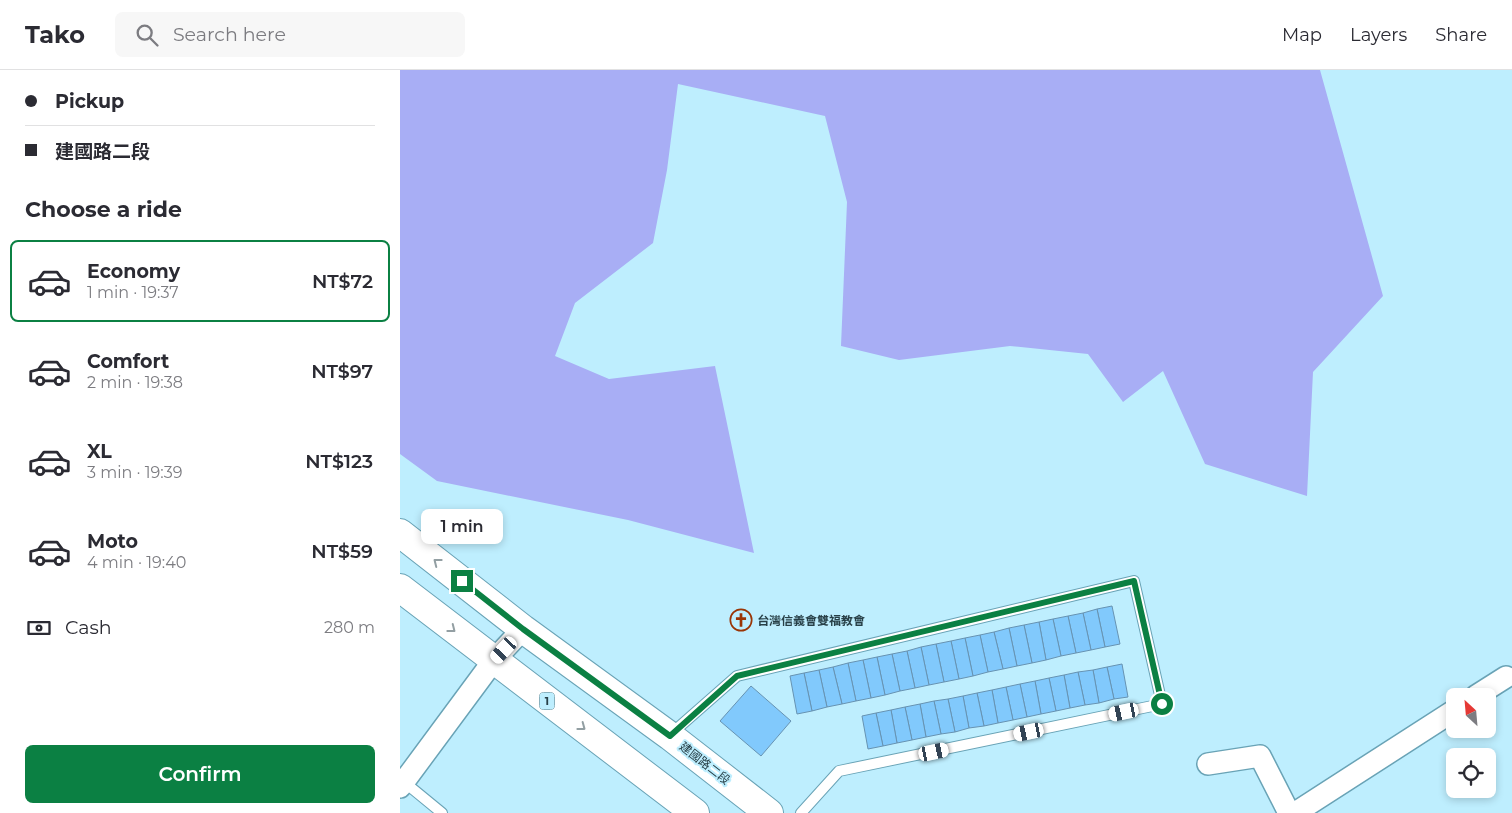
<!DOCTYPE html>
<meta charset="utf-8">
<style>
body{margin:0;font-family:Montserrat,"Noto Sans TC",sans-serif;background:#f7f7f7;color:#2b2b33;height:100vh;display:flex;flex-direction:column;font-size:19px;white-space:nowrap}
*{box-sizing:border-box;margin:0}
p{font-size:16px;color:#7c7c81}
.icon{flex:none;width:28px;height:28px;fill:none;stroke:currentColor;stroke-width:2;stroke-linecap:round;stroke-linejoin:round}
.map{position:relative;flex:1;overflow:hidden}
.drawer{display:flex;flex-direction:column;background:#fff;width:400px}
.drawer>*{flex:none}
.guide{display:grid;align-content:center;height:110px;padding:0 25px;background:#fff}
.needle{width:32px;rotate:334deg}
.fabs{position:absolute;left:1046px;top:618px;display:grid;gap:10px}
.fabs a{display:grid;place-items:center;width:50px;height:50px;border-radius:8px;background:#fff;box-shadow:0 2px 8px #0003;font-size:25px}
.end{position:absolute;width:22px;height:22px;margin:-11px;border:6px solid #0b8043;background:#fff;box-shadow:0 0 0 2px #fff}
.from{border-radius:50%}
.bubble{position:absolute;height:35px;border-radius:8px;background:#fff;box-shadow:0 2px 8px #0003;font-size:16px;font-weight:600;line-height:35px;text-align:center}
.car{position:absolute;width:15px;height:30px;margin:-15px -8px;border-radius:6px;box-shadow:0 0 4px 1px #0007;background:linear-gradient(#fff 24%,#345 0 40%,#fff 0 76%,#345 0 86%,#fff 0)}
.guide b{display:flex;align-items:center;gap:18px;height:48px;font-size:19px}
.guide b+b{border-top:1px solid #e1e1e2}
.guide i{width:12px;height:12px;background:#2b2b33}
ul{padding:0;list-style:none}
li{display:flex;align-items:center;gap:15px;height:82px;margin:0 10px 8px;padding:0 15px;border:2px solid transparent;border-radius:8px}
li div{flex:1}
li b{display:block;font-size:19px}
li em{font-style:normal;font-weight:600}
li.current{border-color:#0b8043}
li>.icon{width:45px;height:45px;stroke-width:1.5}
h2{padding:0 25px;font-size:22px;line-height:60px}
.pay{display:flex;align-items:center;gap:12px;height:55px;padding:0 25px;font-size:19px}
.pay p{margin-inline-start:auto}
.action{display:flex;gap:10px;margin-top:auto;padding:10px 25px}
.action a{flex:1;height:58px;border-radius:8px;background:#0b8043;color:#fff;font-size:20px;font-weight:600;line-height:58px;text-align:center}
header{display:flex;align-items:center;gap:30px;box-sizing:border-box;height:70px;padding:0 25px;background:#fff;border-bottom:1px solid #e1e1e2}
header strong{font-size:24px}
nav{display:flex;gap:28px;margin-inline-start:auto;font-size:18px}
.search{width:350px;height:45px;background:#f7f7f7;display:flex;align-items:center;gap:12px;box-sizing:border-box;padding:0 18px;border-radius:8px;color:#7c7c81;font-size:19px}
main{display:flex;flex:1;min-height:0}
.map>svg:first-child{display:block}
.forest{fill:#a8aef5}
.building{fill:#81c9fc;stroke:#6793b2}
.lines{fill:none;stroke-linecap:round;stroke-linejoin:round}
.service-casing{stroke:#69a3b6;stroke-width:12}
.minor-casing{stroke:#69a3b6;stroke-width:24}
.primary-casing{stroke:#69a3b6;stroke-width:30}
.service{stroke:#fff;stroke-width:10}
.minor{stroke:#fff;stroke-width:21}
.primary{stroke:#fff;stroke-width:28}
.oneway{stroke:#939fa3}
.route{stroke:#0b8043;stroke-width:6}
.labels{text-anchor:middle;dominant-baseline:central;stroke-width:4;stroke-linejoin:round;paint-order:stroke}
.shield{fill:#beeefe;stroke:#54747e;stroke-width:1}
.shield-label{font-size:11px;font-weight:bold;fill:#273f47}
.poi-label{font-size:12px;font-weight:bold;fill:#273f47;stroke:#beeefe;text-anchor:start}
.street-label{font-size:12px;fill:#273f47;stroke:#beeefe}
</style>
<header>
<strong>Tako</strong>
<div class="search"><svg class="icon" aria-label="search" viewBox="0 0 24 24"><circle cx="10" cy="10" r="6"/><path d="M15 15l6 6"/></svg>Search here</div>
<nav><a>Map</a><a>Layers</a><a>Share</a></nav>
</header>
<main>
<section class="drawer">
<div class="guide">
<b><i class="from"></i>Pickup</b>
<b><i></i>建國路二段</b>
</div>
<h2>Choose a ride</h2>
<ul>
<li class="current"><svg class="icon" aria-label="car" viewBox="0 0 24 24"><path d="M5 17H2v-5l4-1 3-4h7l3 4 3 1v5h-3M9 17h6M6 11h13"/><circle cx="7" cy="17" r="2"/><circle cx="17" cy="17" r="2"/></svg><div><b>Economy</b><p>1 min · 19:37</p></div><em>NT$72</em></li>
<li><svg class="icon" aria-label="car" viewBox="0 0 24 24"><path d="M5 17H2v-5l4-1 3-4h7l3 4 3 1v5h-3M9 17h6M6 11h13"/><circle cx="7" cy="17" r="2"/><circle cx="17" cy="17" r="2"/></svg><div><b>Comfort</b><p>2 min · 19:38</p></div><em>NT$97</em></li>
<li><svg class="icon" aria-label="car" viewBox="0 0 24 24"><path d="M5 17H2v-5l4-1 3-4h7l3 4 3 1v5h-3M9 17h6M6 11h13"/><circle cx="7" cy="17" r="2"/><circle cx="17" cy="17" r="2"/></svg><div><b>XL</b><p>3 min · 19:39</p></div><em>NT$123</em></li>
<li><svg class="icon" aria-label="car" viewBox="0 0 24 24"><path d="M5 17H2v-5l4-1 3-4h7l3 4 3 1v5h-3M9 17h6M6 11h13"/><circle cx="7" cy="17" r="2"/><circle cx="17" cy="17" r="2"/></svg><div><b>Moto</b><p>4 min · 19:40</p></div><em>NT$59</em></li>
</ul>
<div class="pay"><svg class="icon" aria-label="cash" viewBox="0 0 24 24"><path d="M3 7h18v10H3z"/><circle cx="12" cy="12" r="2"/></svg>Cash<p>280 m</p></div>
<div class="action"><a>Confirm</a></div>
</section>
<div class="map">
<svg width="1112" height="743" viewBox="0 0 1112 743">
<rect width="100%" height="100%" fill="#beeefe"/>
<path class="forest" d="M 0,0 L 920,0 L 983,226 L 913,302 L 907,426 L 805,394 L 763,301 L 723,332 L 688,284 L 610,276 L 499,290 L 441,276 L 447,132 L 425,46 L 278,14 L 267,100 L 253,173 L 175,233 L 155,286 L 209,309 L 315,296 L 354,483 L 228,450 L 37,411 L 0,384 Z"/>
<g class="building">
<path d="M 712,536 L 720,574 L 705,577 L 697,539 Z"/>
<path d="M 697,539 L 705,577 L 691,580 L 683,543 Z"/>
<path d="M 683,543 L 691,580 L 676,583 L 668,546 Z"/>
<path d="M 668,546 L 676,583 L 661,586 L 653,549 Z"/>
<path d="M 653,549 L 661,586 L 646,590 L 639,552 Z"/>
<path d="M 639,552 L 646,590 L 632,593 L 624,555 Z"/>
<path d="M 624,555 L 632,593 L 617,596 L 609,558 Z"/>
<path d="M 609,558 L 617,596 L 603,599 L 594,562 Z"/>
<path d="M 594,562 L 603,599 L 588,602 L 580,565 Z"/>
<path d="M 580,565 L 588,602 L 573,606 L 565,568 Z"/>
<path d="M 565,568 L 573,606 L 559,609 L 551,571 Z"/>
<path d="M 551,571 L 559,609 L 544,612 L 536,574 Z"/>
<path d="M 536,574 L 544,612 L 529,615 L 521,577 Z"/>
<path d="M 521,577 L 529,615 L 515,618 L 507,581 Z"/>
<path d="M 507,581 L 515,618 L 500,621 L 492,584 Z"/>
<path d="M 492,584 L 500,621 L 485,625 L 477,587 Z"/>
<path d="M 477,587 L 485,625 L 471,628 L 463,590 Z"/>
<path d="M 463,590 L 471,628 L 456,631 L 448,593 Z"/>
<path d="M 448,593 L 456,631 L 442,634 L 433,597 Z"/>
<path d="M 722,594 L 728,627 L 714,629 L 707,597 Z"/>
<path d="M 433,597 L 442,634 L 427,637 L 419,600 Z"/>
<path d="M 707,597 L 714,629 L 699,633 L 693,600 Z"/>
<path d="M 419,600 L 427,637 L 412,641 L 404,603 Z"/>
<path d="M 693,600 L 699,633 L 685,635 L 678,602 Z"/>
<path d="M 678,602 L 685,635 L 670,638 L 664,605 Z"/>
<path d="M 404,603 L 412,641 L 397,644 L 390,606 Z"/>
<path d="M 664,605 L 670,638 L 656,641 L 649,608 Z"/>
<path d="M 649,608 L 656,641 L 641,644 L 635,611 Z"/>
<path d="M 635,611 L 641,644 L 627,647 L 620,614 Z"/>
<path d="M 620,614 L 627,647 L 613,650 L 606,617 Z"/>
<path d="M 351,616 L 391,651 L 361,686 L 320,651 Z"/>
<path d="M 606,617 L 613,650 L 598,653 L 592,620 Z"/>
<path d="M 592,620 L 598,653 L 584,656 L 577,623 Z"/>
<path d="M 577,623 L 584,656 L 569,658 L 563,626 Z"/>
<path d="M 563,626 L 569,658 L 555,662 L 548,629 Z"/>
<path d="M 548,629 L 555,662 L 541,664 L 534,631 Z"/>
<path d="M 534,631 L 541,664 L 526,667 L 520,634 Z"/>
<path d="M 520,634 L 526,667 L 512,670 L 505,637 Z"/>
<path d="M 505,637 L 512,670 L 497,673 L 491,640 Z"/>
<path d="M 491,640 L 497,673 L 483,676 L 476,643 Z"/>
<path d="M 476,643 L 483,676 L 468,679 L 462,646 Z"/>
</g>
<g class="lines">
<g class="service-casing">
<g id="service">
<path d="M 271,664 L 337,606 L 734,511 L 762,634 L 439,701 L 401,743"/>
<path d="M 3,711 L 42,743"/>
</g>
</g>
<g class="minor-casing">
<g id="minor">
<path d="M 1076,626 L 1106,607"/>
<path d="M 808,694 L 860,686 L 889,743"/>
<path d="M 0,717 L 94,590 L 123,559"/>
<path d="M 895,743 L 1055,640"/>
</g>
</g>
<g class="primary-casing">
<g id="primary">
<path d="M 0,463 L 123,559 L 270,666 L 369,743"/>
<path d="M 0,518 L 295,743"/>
</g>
</g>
<use href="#service" class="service"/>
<use href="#minor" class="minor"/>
<use href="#primary" class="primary"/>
</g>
<defs><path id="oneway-chevron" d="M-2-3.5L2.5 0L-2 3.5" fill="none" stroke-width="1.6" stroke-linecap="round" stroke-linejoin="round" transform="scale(1.25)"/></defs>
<g class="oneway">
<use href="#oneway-chevron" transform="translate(37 492) rotate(-142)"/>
<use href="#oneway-chevron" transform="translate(52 559) rotate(38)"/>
<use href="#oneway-chevron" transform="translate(182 657) rotate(37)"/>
</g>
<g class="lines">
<path class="route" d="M 62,511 L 123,559 L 270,666 L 337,606 L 734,511 L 762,634"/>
</g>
<defs>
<g id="church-ring" transform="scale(1.125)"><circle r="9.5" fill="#beeefe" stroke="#9a3506" stroke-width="1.5"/><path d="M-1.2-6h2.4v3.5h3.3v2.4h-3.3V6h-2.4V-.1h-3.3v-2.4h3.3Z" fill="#9a3506"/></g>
</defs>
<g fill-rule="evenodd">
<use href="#church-ring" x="341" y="550"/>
</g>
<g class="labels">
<rect class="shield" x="139.5" y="622.5" width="15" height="17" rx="4"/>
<g class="shield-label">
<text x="147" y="631">1</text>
</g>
<g class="poi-label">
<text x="357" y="550">台灣信義會雙福教會</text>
</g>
<g class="street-label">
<text transform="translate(305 693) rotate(38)">建國路二段</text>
</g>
</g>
</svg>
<div class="fabs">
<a><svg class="needle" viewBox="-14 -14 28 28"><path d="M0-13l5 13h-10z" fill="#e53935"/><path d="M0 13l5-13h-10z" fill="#7c7c81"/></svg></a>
<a><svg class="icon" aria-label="locate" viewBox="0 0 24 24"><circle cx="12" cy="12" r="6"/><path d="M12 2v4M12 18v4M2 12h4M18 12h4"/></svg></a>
</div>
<i class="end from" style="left:762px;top:634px"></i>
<i class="end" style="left:62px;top:511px"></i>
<div class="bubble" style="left:21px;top:439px;width:82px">1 min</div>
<i class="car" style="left:104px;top:580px;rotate:223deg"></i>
<i class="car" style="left:724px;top:642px;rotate:258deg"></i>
<i class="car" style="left:629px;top:662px;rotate:258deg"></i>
<i class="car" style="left:534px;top:682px;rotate:78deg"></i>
</div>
</main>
